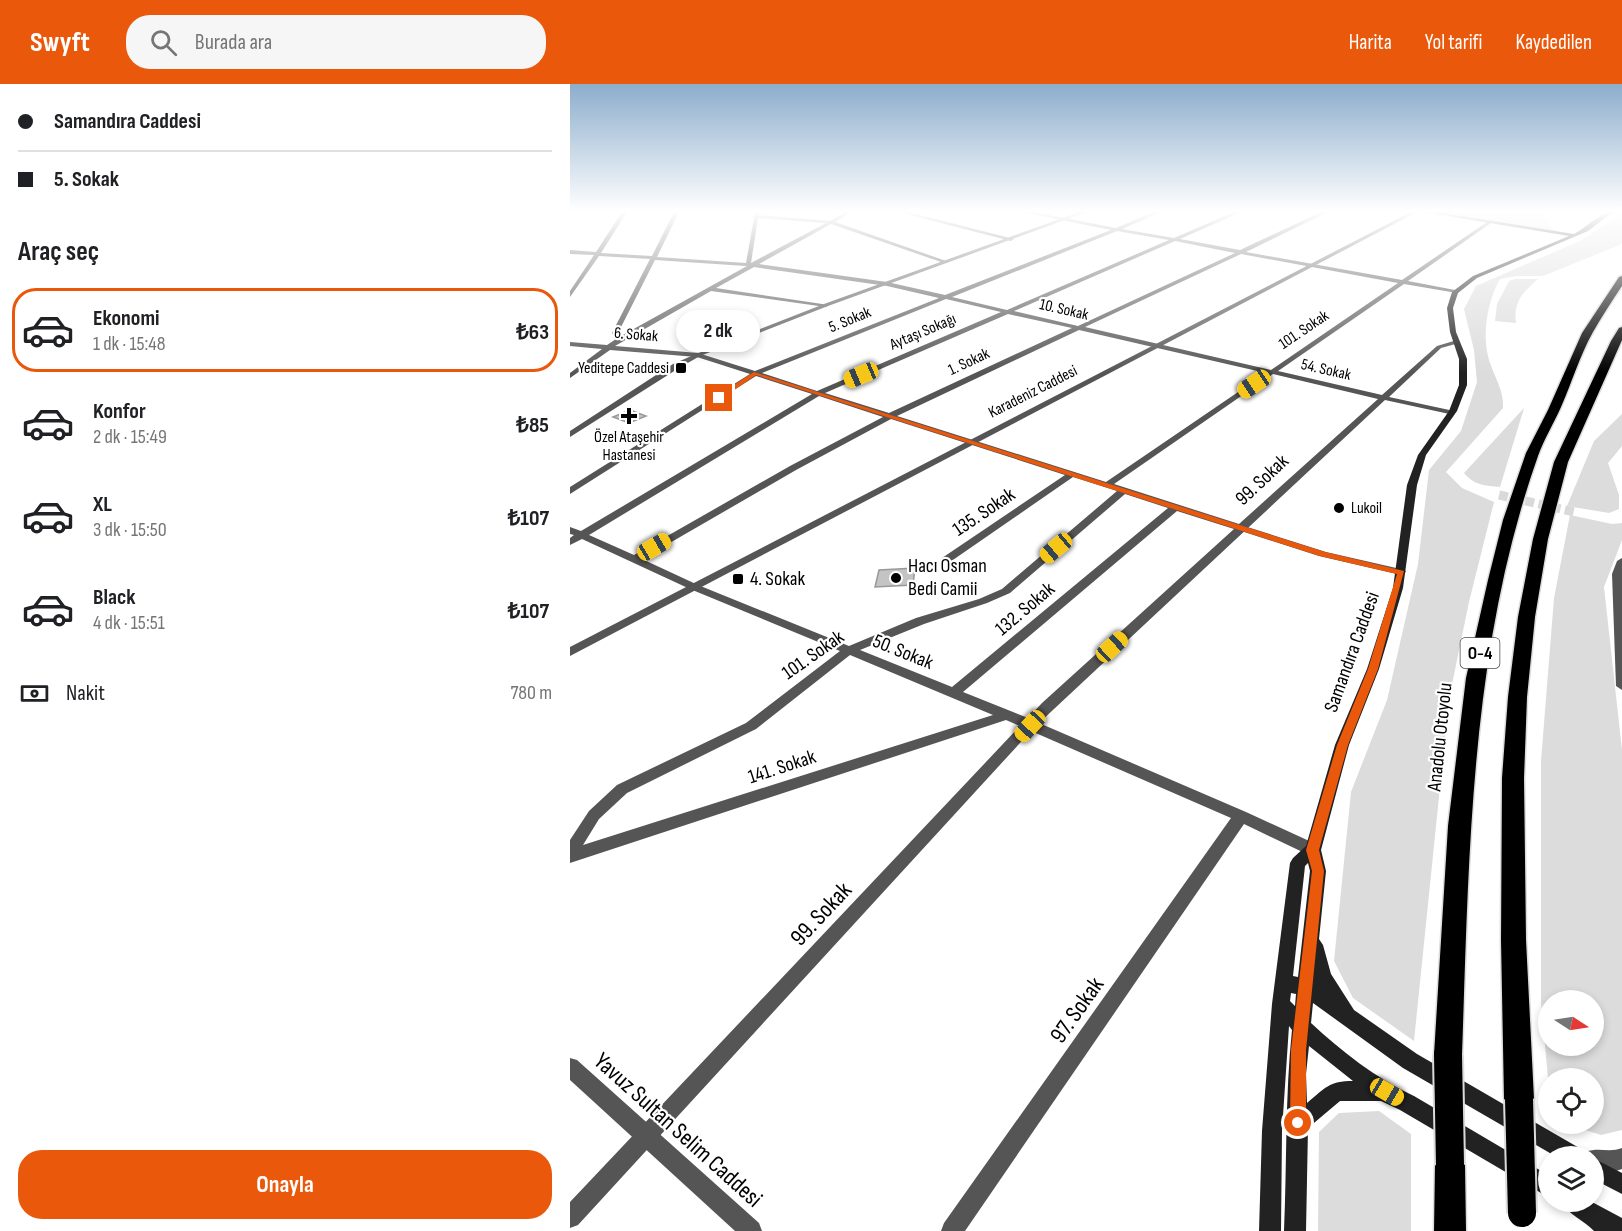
<!DOCTYPE html>
<html lang="tr">
<meta charset="utf-8">
<style>
body{margin:0;font-family:"Sofia Sans Condensed",sans-serif;background:#f6f6f6;color:#202124;height:100vh;display:flex;flex-direction:column;font-size:22px;white-space:nowrap}
*{box-sizing:border-box;margin:0}
p{font-size:20px;color:#757577}
.icon{flex:none;width:33px;height:33px;fill:none;stroke:currentColor;stroke-width:2;stroke-linecap:round;stroke-linejoin:round}
.map{position:relative;flex:1;overflow:hidden}
.drawer{display:flex;flex-direction:column;background:#fff;width:570px}
.drawer>*{flex:none}
.banner{display:grid;align-content:center;height:132px;padding:0 18px;background:#fff}
.needle{width:39px;rotate:102deg}
.fabs{position:absolute;left:968px;top:906px;display:grid;gap:12px}
.fabs a{display:grid;place-items:center;width:66px;height:66px;border-radius:50%;background:#fff;box-shadow:0 3px 9px #0003;font-size:30px}
.end{position:absolute;width:27px;height:27px;margin:-14px;border:8px solid #ea580c;background:#fff;box-shadow:0 0 0 3px #fff}
.from{border-radius:50%}
.bubble{position:absolute;height:42px;border-radius:21px;background:#fff;box-shadow:0 3px 9px #0003;font-size:20px;font-weight:700;line-height:42px;text-align:center}
.car{position:absolute;width:18px;height:36px;margin:-18px -9px;border-radius:8px;box-shadow:0 0 4px 2px #0007;background:linear-gradient(#f5c518 24%,#345 0 40%,#f5c518 0 76%,#345 0 86%,#f5c518 0)}
.banner b{display:flex;align-items:center;gap:21px;height:57px;font-size:22px}
.banner b+b{border-top:2px solid #e0e0e0}
.banner i{width:15px;height:15px;background:#202124}
ul{padding:0;list-style:none}
li{display:flex;align-items:center;gap:18px;height:84px;margin:0 12px 9px;padding:0 6px;border:3px solid transparent;border-radius:24px}
li div{flex:1}
li b{display:block;font-size:22px}
li em{font-style:normal;font-weight:700}
li.selected{border-color:#ea580c}
li>.icon{width:54px;height:54px;stroke-width:1.5}
h2{padding:0 18px;font-size:27px;line-height:72px}
.pay{display:flex;align-items:center;gap:15px;height:66px;padding:0 18px;font-size:22px}
.pay p{margin-inline-start:auto}
.cta{display:flex;gap:12px;margin-top:auto;padding:12px 18px}
.cta a{flex:1;height:69px;border-radius:24px;background:#ea580c;color:#fff;font-size:24px;font-weight:700;line-height:69px;text-align:center}
header{display:flex;align-items:center;gap:36px;box-sizing:border-box;height:84px;padding:0 30px;background:#ea580c;color:#fff}
header strong{font-size:28px}
nav{display:flex;gap:33px;margin-inline-start:auto;font-size:21px}
.search{width:420px;height:54px;background:#f6f6f6;display:flex;align-items:center;gap:15px;box-sizing:border-box;padding:0 21px;border-radius:24px;color:#757577;font-size:22px}
main{display:flex;flex:1;min-height:0}
.map>svg:first-child{display:block}
.green{fill:#dcdcdc;fill-rule:evenodd}
.building{fill:#c4c4c4;stroke:#999;stroke-width:1.5}
.lines{fill:none;stroke-linecap:round;stroke-linejoin:round}
.minor-tunnel{stroke:#d9d9d9;stroke-width:9;stroke-dasharray:9 4.5;stroke-linecap:butt}
.motorway-casing{stroke:#dbdbdb;stroke-width:3}
.minor{fill:#555;fill-rule:evenodd}
.tertiary{fill:#555;fill-rule:evenodd}
.secondary{fill:#222;fill-rule:evenodd}
.motorway{fill:#000;fill-rule:evenodd}
.motorway-bridge-casing{stroke:#dbdbdb;stroke-width:32;stroke-linecap:butt}
.motorway-bridge{stroke:#000;stroke-width:28}
.route{fill:#ea580c}
.poi-dot{fill:#000;stroke:#fff;stroke-width:2}
.labels{text-anchor:middle;dominant-baseline:central;stroke-width:4.5;stroke-linejoin:round;paint-order:stroke}
.far-street-label{font-size:16px;fill:#000;stroke:#fff}
.far-poi-label{font-size:16px;fill:#000;stroke:#fff;text-anchor:end}
.shield{fill:#fff;stroke:#4c4c4c;stroke-width:1.5}
.shield-label{font-size:18px;font-weight:bold;fill:#000}
.street-label{font-size:20px;fill:#000;stroke:#fff}
.poi-label{font-size:20px;fill:#000;stroke:#fff;text-anchor:start}
.near-street-label{font-size:24px;fill:#000;stroke:#fff}
</style>
<header>
<strong>Swyft</strong>
<div class="search"><svg class="icon" aria-label="search" viewBox="0 0 24 24"><circle cx="10" cy="10" r="6"/><path d="M15 15l6 6"/></svg>Burada ara</div>
<nav><a>Harita</a><a>Yol tarifi</a><a>Kaydedilen</a></nav>
</header>
<main>
<section class="drawer">
<div class="banner">
<b><i class="from"></i>Samandıra Caddesi</b>
<b><i></i>5. Sokak</b>
</div>
<h2>Araç seç</h2>
<ul>
<li class="selected"><svg class="icon" aria-label="car" viewBox="0 0 24 24"><path d="M5 17H2v-5l4-1 3-4h7l3 4 3 1v5h-3M9 17h6M6 11h13"/><circle cx="7" cy="17" r="2"/><circle cx="17" cy="17" r="2"/></svg><div><b>Ekonomi</b><p>1 dk · 15:48</p></div><em>₺63</em></li>
<li><svg class="icon" aria-label="car" viewBox="0 0 24 24"><path d="M5 17H2v-5l4-1 3-4h7l3 4 3 1v5h-3M9 17h6M6 11h13"/><circle cx="7" cy="17" r="2"/><circle cx="17" cy="17" r="2"/></svg><div><b>Konfor</b><p>2 dk · 15:49</p></div><em>₺85</em></li>
<li><svg class="icon" aria-label="car" viewBox="0 0 24 24"><path d="M5 17H2v-5l4-1 3-4h7l3 4 3 1v5h-3M9 17h6M6 11h13"/><circle cx="7" cy="17" r="2"/><circle cx="17" cy="17" r="2"/></svg><div><b>XL</b><p>3 dk · 15:50</p></div><em>₺107</em></li>
<li><svg class="icon" aria-label="car" viewBox="0 0 24 24"><path d="M5 17H2v-5l4-1 3-4h7l3 4 3 1v5h-3M9 17h6M6 11h13"/><circle cx="7" cy="17" r="2"/><circle cx="17" cy="17" r="2"/></svg><div><b>Black</b><p>4 dk · 15:51</p></div><em>₺107</em></li>
</ul>
<div class="pay"><svg class="icon" aria-label="cash" viewBox="0 0 24 24"><path d="M3 7h18v10H3z"/><circle cx="12" cy="12" r="2"/></svg>Nakit<p>780 m</p></div>
<div class="cta"><a>Onayla</a></div>
</section>
<div class="map">
<svg width="1052" height="1147" viewBox="0 0 1052 1147">
<rect width="100%" height="100%" fill="#fff"/>
<g class="green">
<path d="M 885,128 L 971,128 L 984,147 L 879,130 Z"/>
<path d="M 1052,128 L 1052,159 L 1047,162 L 973,192 L 946,192 L 930,195 C 917,218 911,253 920,279 C 925,294 934,307 933,324 L 876,388 L 892,404 L 924,418 L 899,518 L 879,615 L 844,957 L 783,914 L 764,877 L 781,708 L 817,616 L 848,480 L 859,386 L 891,347 L 907,298 L 904,266 L 894,225 L 906,202 L 1014,155 Z"/>
<path d="M 945,195 L 968,195 C 953,208 943,218 946,239 L 925,237 L 927,220 L 939,197 Z"/>
<path d="M 954,324 L 930,403 C 916,402 903,401 894,389 Z"/>
<path d="M 1052,330 L 1052,362 L 1038,379 L 1049,411 L 1049,425 L 1039,429 L 997,422 L 1024,357 Z"/>
<path d="M 1000,431 L 1042,440 L 1052,439 L 1052,456 L 1034,503 L 1052,666 L 1052,1046 L 1031,1051 L 996,1040 L 1023,1040 L 1023,994 L 978,994 L 971,918 L 971,677 L 984,514 ZM 978,916 L 1023,916 L 1023,962 L 978,962 Z"/>
<path d="M 809,1027 L 841,1050 L 841,1147 L 748,1147 L 749,1048 L 769,1029 Z"/>
</g>
<g class="building">
<path d="M 60,326 L 76,332 L 59,339 L 43,333 Z"/>
<path d="M 345,484 L 343,501 L 305,503 L 309,486 Z"/>
</g>
<g class="lines">
<path class="minor-tunnel" d="M 929,411 L 1004,428"/>
<g class="motorway-casing">
<g id="motorway">
<path d="M 1052,192 L 1052,202 C 1042,217 1032,232 1023,248 C 1010,271 1002,298 991,323 C 984,339 974,355 968,372 C 900,564 899,770 892,971 L 888,981 L 878,985 L 868,981 L 864,971 L 878,742 L 896,594 L 918,496 L 933,436 L 956,369 L 978,326 L 1012,249 L 1049,193 Z"/>
<path d="M 1052,243 L 1052,256 L 998,378 L 978,455 L 965,533 L 957,613 L 954,694 L 956,856 L 964,1015 L 959,1025 L 949,1030 L 939,1025 L 934,1015 L 931,856 L 932,694 L 938,613 L 948,533 L 963,455 L 984,378 L 1041,257 L 1049,244 Z"/>
<path d="M 880,1066 L 891,1070 L 895,1081 L 896,1147 L 864,1147 L 865,1081 L 869,1070 Z"/>
</g>
</g>
<g class="minor">
<path d="M 52,128 L 57,128 L 31,169 L 82,172 L 104,128 L 109,128 L 87,173 L 176,179 L 185,128 L 189,128 L 189,131 L 260,137 L 275,128 L 281,128 L 265,138 L 379,178 L 374,179 L 261,140 L 189,180 L 317,198 L 375,211 L 541,146 L 452,128 L 464,128 L 546,144 L 584,128 L 591,128 L 552,145 L 604,154 L 664,128 L 671,128 L 610,155 L 670,166 L 751,128 L 758,128 L 676,168 L 832,196 L 917,138 L 921,139 L 838,197 L 885,206 L 887,209 L 834,200 L 708,287 L 812,311 L 867,262 L 887,256 L 889,257 L 889,259 L 871,264 L 819,313 L 884,327 L 884,331 L 815,316 L 469,639 L 676,728 L 748,761 L 751,766 L 748,771 L 743,773 L 674,740 L 395,1147 L 371,1147 L 374,1139 L 661,734 L 461,647 L 8,1141 L 0,1144 L 0,1118 L 450,642 L 436,636 L 0,779 L 0,756 L 19,727 L 47,701 L 176,639 L 270,567 L 120,505 L 12,455 L 0,461 L 0,454 L 4,451 L 0,450 L 0,443 L 11,447 L 242,310 L 186,292 L 0,410 L 0,403 L 180,290 L 127,273 L 40,266 L 0,294 L 0,289 L 32,265 L 0,262 L 0,258 L 37,261 L 46,255 L 42,249 L 80,175 L 29,172 L 0,213 L 0,207 L 24,171 L 0,170 L 0,166 L 26,168 ZM 188,134 L 256,139 L 181,179 ZM 547,147 L 599,156 L 437,226 L 382,213 ZM 605,157 L 665,169 L 508,242 L 444,227 ZM 671,170 L 828,199 L 701,286 L 515,243 ZM 85,176 L 176,182 L 177,182 L 51,252 L 48,249 ZM 184,183 L 317,202 L 369,214 L 185,287 L 128,269 L 45,262 L 141,207 L 256,223 L 259,221 L 146,204 ZM 376,215 L 431,228 L 247,307 L 192,289 ZM 438,230 L 502,244 L 319,329 L 255,309 ZM 509,246 L 696,289 L 536,398 L 327,332 ZM 703,290 L 808,315 L 669,440 L 544,400 ZM 249,312 L 313,333 L 220,382 L 64,471 L 19,451 ZM 321,335 L 495,391 L 372,474 L 371,476 L 372,478 L 380,478 L 503,393 L 547,407 L 432,505 L 409,515 L 346,534 L 279,562 L 128,501 L 72,475 L 226,386 ZM 555,410 L 598,424 L 382,603 L 290,566 L 354,540 L 417,519 L 440,509 ZM 607,427 L 664,445 L 472,619 L 458,634 L 393,608 ZM 280,571 L 423,631 L 13,761 L 29,735 L 57,709 L 186,645 Z"/>
<path d="M 328,128 L 338,128 L 444,155 L 441,157 Z"/>
<path d="M 874,128 L 885,128 L 869,132 L 867,131 Z"/>
</g>
<g class="tertiary">
<path d="M 509,128 L 517,128 L 258,222 L 130,272 L 109,284 L 0,353 L 0,347 L 103,280 L 126,270 L 254,220 Z"/>
<path d="M 841,128 L 847,128 L 0,572 L 0,563 Z"/>
<path d="M 671,441 L 756,468 L 835,486 L 836,488 L 831,491 L 749,472 L 668,446 L 666,444 Z"/>
<path d="M 1052,474 L 1052,606 L 1046,602 L 1042,490 L 1047,477 Z"/>
<path d="M 0,974 L 7,976 L 189,1139 L 192,1147 L 165,1147 L 0,996 Z"/>
<path d="M 1052,1064 L 1052,1085 L 1046,1087 L 1023,1085 L 1023,1072 L 1014,1072 L 1016,1068 C 1028,1063 1040,1069 1052,1064 Z"/>
</g>
<g class="secondary">
<path d="M 853,128 L 867,128 L 1004,150 C 1016,144 1030,128 1043,128 L 1018,147 L 907,194 L 888,209 L 883,224 L 886,248 L 897,275 L 897,301 L 887,327 L 856,371 L 847,401 L 833,504 L 809,585 L 779,661 L 751,766 L 756,787 L 749,855 L 753,861 L 761,890 L 784,926 L 847,970 L 1011,1065 L 1014,1072 L 985,1072 L 833,984 L 743,919 L 741,939 C 772,968 806,994 844,1012 L 978,1091 L 978,1113 L 830,1026 L 811,1017 L 770,1017 L 738,1044 L 736,1147 L 714,1147 C 717,1080 715,1012 722,946 L 719,942 L 712,1047 L 711,1147 L 689,1147 L 692,1047 L 702,920 L 720,779 L 723,774 L 736,762 L 765,661 L 797,585 L 823,504 L 837,401 L 848,371 L 879,327 L 889,301 L 889,275 L 880,248 L 877,224 L 882,208 L 903,192 L 999,152 ZM 738,779 L 740,787 L 728,893 L 723,892 L 735,782 ZM 721,909 L 726,910 L 725,922 L 720,917 ZM 739,962 L 783,997 C 759,997 755,1004 737,1019 L 736,990 Z"/>
<path d="M 1023,1074 L 1052,1089 L 1052,1110 L 1023,1095 Z"/>
<path d="M 992,1118 L 1022,1118 L 1052,1134 L 1052,1147 L 1024,1147 C 1014,1136 998,1131 992,1118 Z"/>
</g>
<use href="#motorway" class="motorway"/>
<g class="motorway-bridge-casing">
<g id="motorway-bridge">
<path d="M 878,971 L 880,1081"/>
<path d="M 949,1015 L 952,1129"/>
</g>
</g>
<use href="#motorway-bridge" class="motorway-bridge"/>
</g>
<linearGradient id="sky" x2="0" y2="1"><stop stop-color="#8cadcc"/><stop offset="0.44" stop-color="#fff"/><stop offset="1" stop-color="#fff" stop-opacity="0"/></linearGradient>
<rect width="1052" height="289" fill="url(#sky)"/>
<path class="route" d="M 184,288 L 755,468 L 834,487 L 808,585 L 778,661 L 749,766 L 754,787 L 736,966 L 736,1039 L 734,1045 L 728,1047 L 723,1045 L 720,1039 L 721,966 L 742,787 L 736,766 L 767,661 L 798,585 L 827,490 L 750,472 L 186,291 L 151,315 L 147,315 L 147,312 Z"/>
<g class="poi-dot">
<rect x="105" y="278" width="12" height="12" rx="3"/>
<path d="M56 323h6v6h6v6h-6v6h-6v-6h-6v-6h6z"/>
<circle cx="769" cy="424" r="6"/>
<circle cx="326" cy="494" r="6"/>
<rect x="162" y="489" width="12" height="12" rx="3"/>
</g>
<g class="labels">
<g class="far-street-label">
<text transform="translate(494 226) rotate(13)">10. Sokak</text>
<text transform="translate(280 236) rotate(-22)">5. Sokak</text>
<text transform="translate(734 246) rotate(-34)">101. Sokak</text>
<text transform="translate(353 248) rotate(-23)">Aytaşı Sokağı</text>
<text transform="translate(66 251) rotate(5)">6. Sokak</text>
<text transform="translate(399 278) rotate(-25)">1. Sokak</text>
<text transform="translate(756 286) rotate(13)">54. Sokak</text>
<text transform="translate(463 308) rotate(-27)">Karadeniz Caddesi</text>
</g>
<g class="far-poi-label">
<text x="99" y="284">Yeditepe Caddesi</text>
<text x="59" y="353" text-anchor="middle">Özel Ataşehir<tspan x="59" dy="18">Hastanesi</tspan></text>
<text x="781" y="424" text-anchor="start">Lukoil</text>
</g>
<rect class="shield" x="890.5" y="554" width="39" height="30" rx="4.5"/>
<g class="shield-label">
<text x="910" y="569">O-4</text>
</g>
<g class="street-label">
<text transform="translate(692 396) rotate(-43)">99. Sokak</text>
<text transform="translate(414 428) rotate(-34)">135. Sokak</text>
<text transform="translate(455 525) rotate(-40)">132. Sokak</text>
<text transform="translate(333 568) rotate(22)">50. Sokak</text>
<text transform="translate(782 568) rotate(-70)">Samandıra Caddesi</text>
<text transform="translate(243 571) rotate(-35)">101. Sokak</text>
<text transform="translate(870 653) rotate(-84)">Anadolu Otoyolu</text>
<text transform="translate(212 683) rotate(-18)">141. Sokak</text>
</g>
<g class="poi-label">
<text x="338" y="482">Hacı Osman<tspan x="338" dy="23">Bedi Camii</tspan></text>
<text x="180" y="495">4. Sokak</text>
</g>
<g class="near-street-label">
<text transform="translate(251 830) rotate(-47)">99. Sokak</text>
<text transform="translate(507 926) rotate(-55)">97. Sokak</text>
<text transform="translate(108 1046) rotate(42)">Yavuz Sultan Selim Caddesi</text>
</g>
</g>
</svg>
<div class="fabs">
<a><svg class="needle" viewBox="-14 -14 28 28"><path d="M0-13l5 13h-10z" fill="#e53935"/><path d="M0 13l5-13h-10z" fill="#757577"/></svg></a>
<a><svg class="icon" aria-label="locate" viewBox="0 0 24 24"><circle cx="12" cy="12" r="6"/><path d="M12 2v4M12 18v4M2 12h4M18 12h4"/></svg></a>
<a><svg class="icon" aria-label="layers" viewBox="0 0 24 24"><path d="M12 4l9 5-9 5-9-5zM3 14l9 5 9-5"/></svg></a>
</div>
<i class="end from" style="left:728px;top:1039px"></i>
<i class="end" style="left:149px;top:314px"></i>
<div class="bubble" style="left:106px;top:226px;width:84px">2 dk</div>
<i class="car" style="left:291px;top:291px;rotate:247deg"></i>
<i class="car" style="left:684px;top:300px;rotate:236deg"></i>
<i class="car" style="left:84px;top:463px;rotate:60deg"></i>
<i class="car" style="left:486px;top:464px;rotate:230deg"></i>
<i class="car" style="left:542px;top:563px;rotate:47deg"></i>
<i class="car" style="left:460px;top:642px;rotate:223deg"></i>
<i class="car" style="left:817px;top:1008px;rotate:120deg"></i>
</div>
</main>
